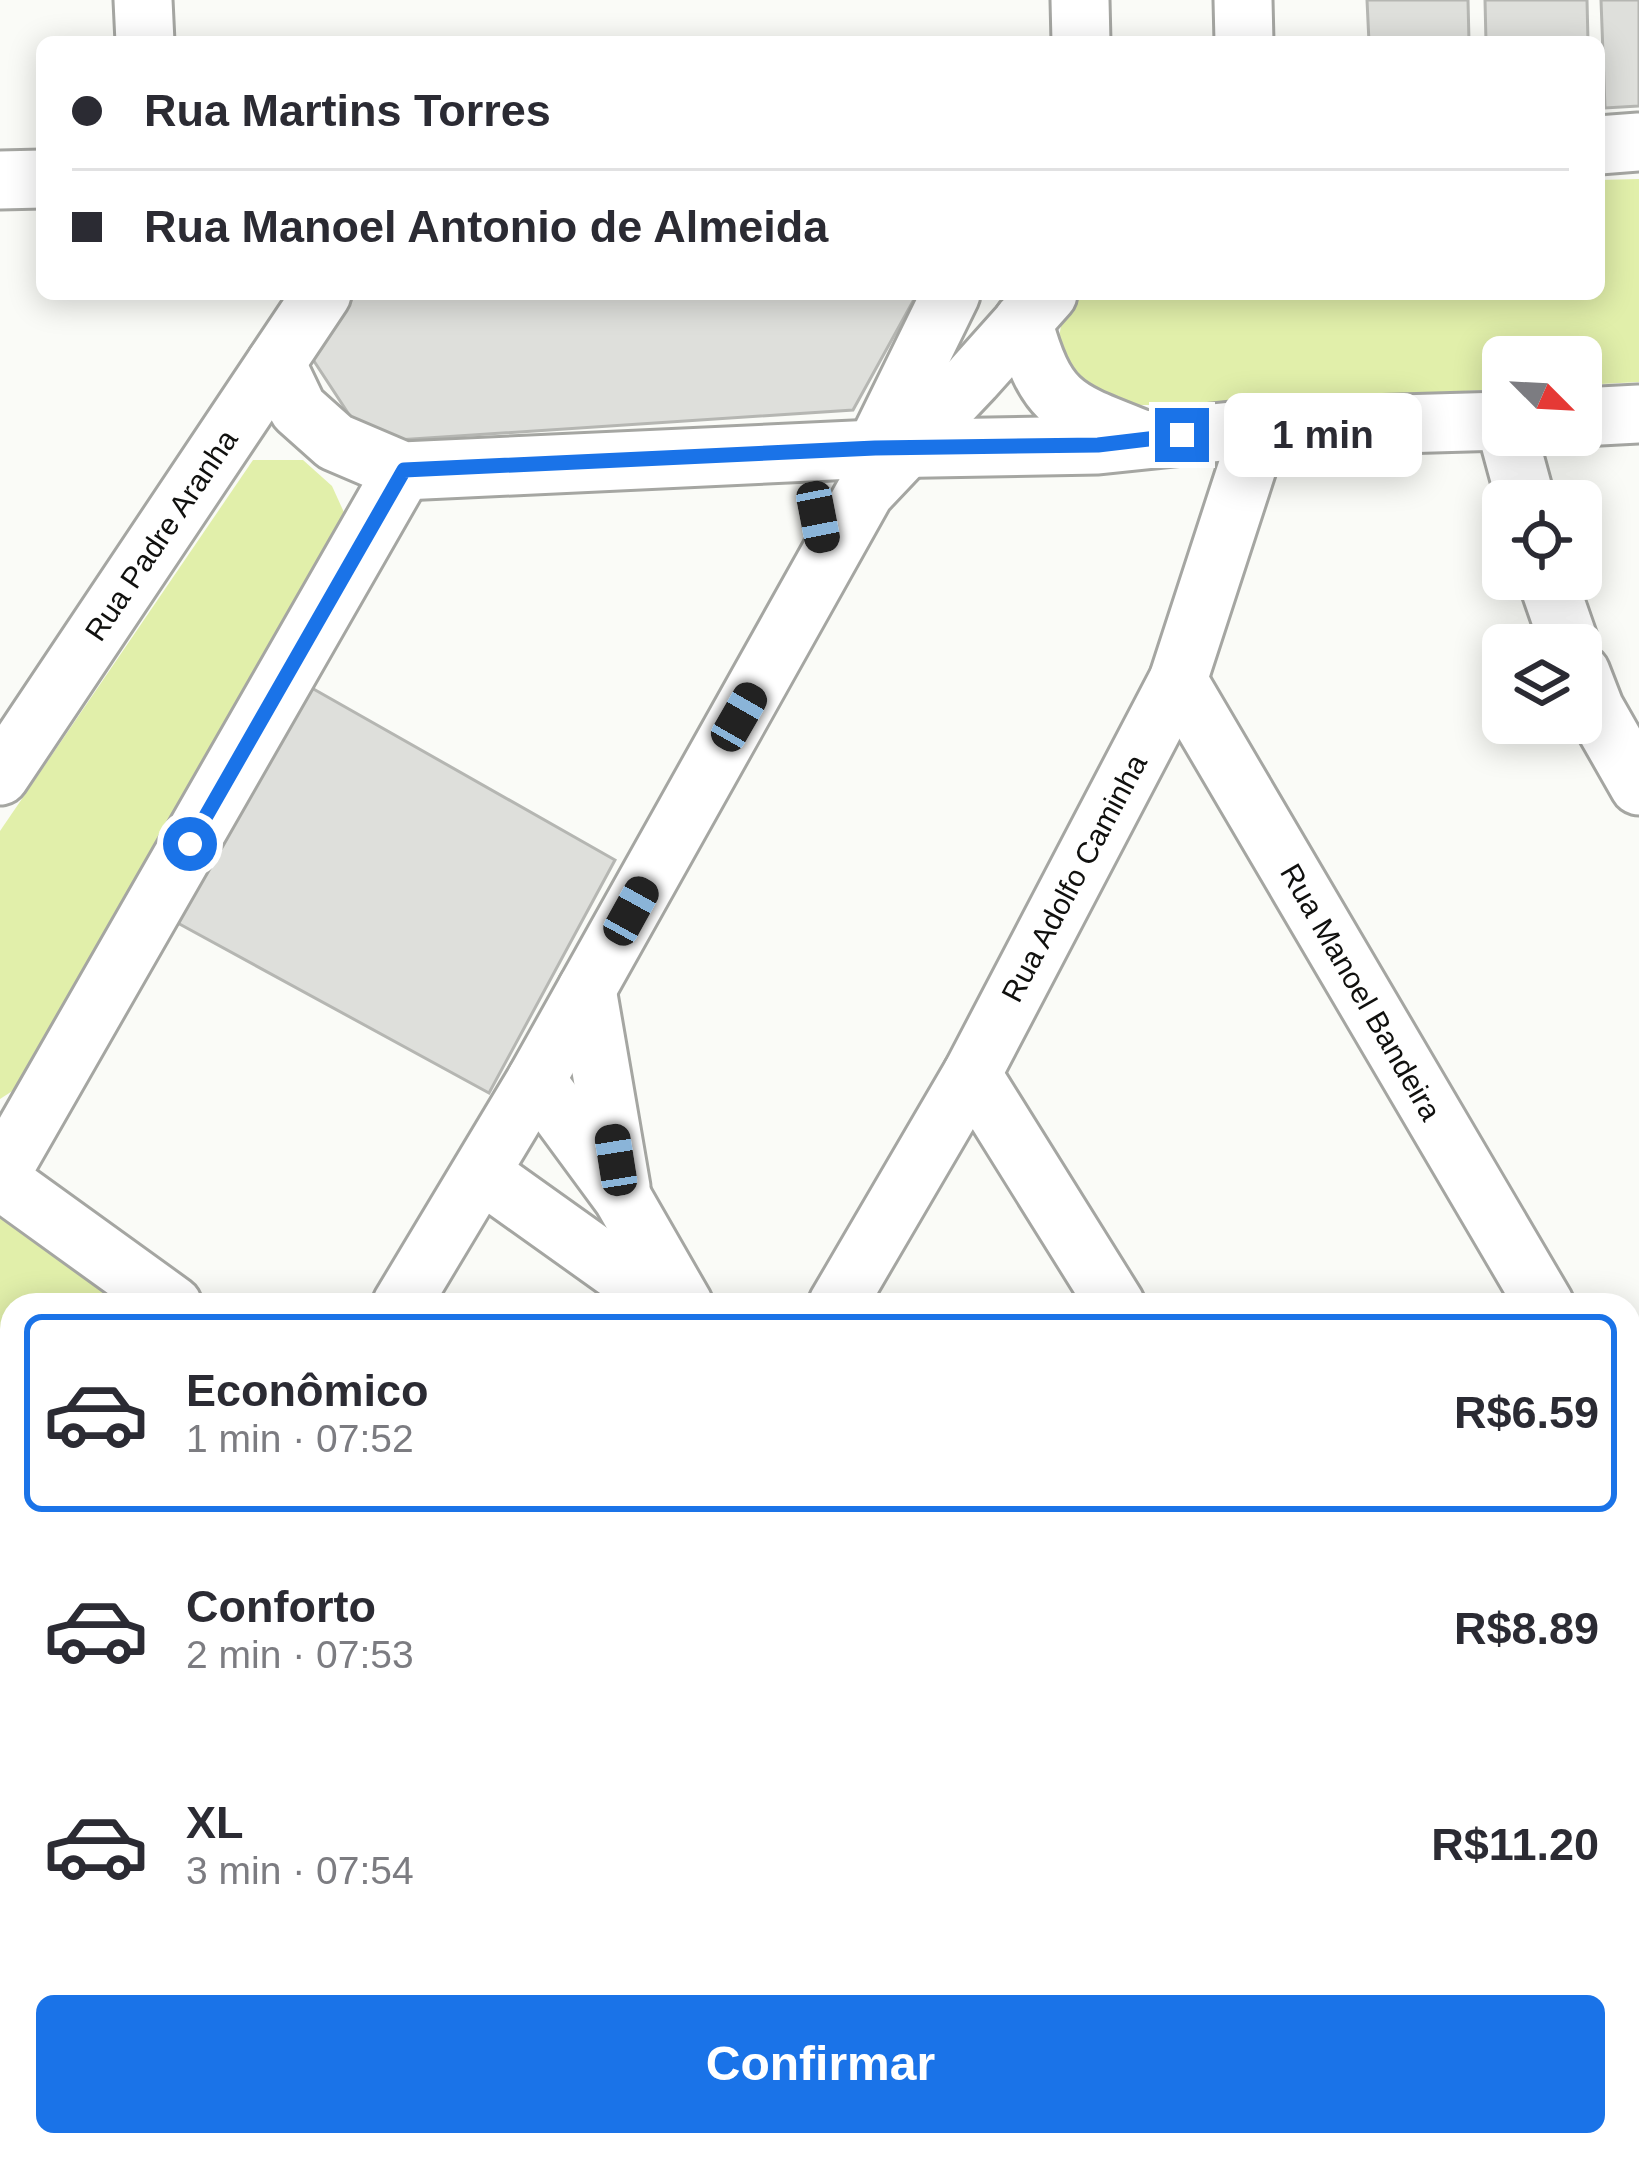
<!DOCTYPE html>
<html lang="pt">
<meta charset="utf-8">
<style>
body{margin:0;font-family:Arial,sans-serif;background:#f2f2f3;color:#2b2b33;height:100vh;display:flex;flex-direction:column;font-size:45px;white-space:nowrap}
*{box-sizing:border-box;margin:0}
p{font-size:39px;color:#7c7c81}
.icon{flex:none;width:66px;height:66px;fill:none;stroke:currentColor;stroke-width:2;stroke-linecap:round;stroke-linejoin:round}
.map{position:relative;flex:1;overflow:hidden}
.panel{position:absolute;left:0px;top:1293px;width:1641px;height:864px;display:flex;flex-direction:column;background:#fff;border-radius:36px 36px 0 0;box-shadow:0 6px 30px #0003}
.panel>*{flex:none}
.top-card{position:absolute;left:36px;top:36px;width:1569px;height:264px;border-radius:18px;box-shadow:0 6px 30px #0003;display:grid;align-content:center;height:264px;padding:0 36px;background:#fff}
.needle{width:78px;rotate:114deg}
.tools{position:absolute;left:1482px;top:336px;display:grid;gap:24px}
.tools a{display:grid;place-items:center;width:120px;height:120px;border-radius:18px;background:#fff;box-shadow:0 6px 30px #0003;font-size:60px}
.end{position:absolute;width:54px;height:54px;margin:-27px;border:15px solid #1a73e8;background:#fff;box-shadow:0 0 0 6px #fff}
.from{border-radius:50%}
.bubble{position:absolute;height:84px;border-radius:18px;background:#fff;box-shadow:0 6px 30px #0003;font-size:39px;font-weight:600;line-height:84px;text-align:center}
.car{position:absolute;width:36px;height:72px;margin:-36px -18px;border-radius:15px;box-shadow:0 0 9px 3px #0007;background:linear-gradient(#222 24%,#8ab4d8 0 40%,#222 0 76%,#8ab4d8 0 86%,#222 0)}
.top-card b{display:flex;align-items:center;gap:42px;height:114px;font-size:45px}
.top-card b+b{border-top:3px solid #e1e1e2}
.top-card i{width:30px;height:30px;background:#2b2b33}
ul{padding:21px 0 0;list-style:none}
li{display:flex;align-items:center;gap:36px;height:198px;margin:0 24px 18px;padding:0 12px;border:6px solid transparent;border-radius:18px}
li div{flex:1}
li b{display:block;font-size:45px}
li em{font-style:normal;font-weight:600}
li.selected{border-color:#1a73e8}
li>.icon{width:108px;height:108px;stroke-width:1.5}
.cta{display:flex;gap:24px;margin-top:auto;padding:24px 36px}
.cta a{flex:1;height:138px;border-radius:18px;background:#1a73e8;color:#fff;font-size:48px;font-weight:600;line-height:138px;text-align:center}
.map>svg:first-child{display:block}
.green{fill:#e1efaa}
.building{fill:#dedfdb;stroke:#b5b6b2;stroke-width:3}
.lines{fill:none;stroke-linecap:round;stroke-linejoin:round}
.minor-casing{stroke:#a5a6a2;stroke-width:63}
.minor{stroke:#fff;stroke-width:57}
.route{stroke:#1a73e8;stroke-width:15}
.labels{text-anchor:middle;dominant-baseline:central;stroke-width:9;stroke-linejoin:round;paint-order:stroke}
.street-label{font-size:30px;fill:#10100e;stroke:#fff}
</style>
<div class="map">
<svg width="1639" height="2157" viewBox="0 0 1639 2157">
<rect width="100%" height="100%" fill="#fafbf7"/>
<g class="green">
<path d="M 1639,179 L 1639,382 L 1581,385 L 1581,357 L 1503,357 L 1503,389 L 1192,405 L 1129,405 L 1076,393 L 1056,357 L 1066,294 L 1599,294 L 1599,180 Z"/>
<path d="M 253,460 L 303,460 L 332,486 L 347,519 L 17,1088 L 0,1099 L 0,831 Z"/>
<path d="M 0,1218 L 121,1305 L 12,1305 L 12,1922 L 0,1933 Z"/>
</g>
<g class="building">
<path d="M 1367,0 L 1468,0 L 1469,42 L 1369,42 Z"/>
<path d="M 1485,0 L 1587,0 L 1588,42 L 1486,42 Z"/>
<path d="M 1601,0 L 1639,0 L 1639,106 L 1605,108 Z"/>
<path d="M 353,294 L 917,294 L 853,410 L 367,442 L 310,355 Z"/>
<path d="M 310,687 L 615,860 L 489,1093 L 174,921 Z"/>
</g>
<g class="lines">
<g class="minor-casing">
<g id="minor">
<path d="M 143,0 L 145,42"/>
<path d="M 1080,0 L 1081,42"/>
<path d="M 1243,0 L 1244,42"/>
<path d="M 1599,145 L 1639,142"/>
<path d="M 0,180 L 42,179"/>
<path d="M 1023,321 C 1046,404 1062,408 1139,438"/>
<path d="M 276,363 L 298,409 L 335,442 L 403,471 L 875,449 L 1098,445 L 1260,428 L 1503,421"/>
<path d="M 1581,417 L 1639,414"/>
<path d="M 1508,435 L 1526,501"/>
<path d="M 871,464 L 875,449 L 951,294"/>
<path d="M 1547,579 L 1570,645"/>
<path d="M 1581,673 L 1595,709 L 1639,786"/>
<path d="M 1178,680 L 1545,1305"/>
<path d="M 0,776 L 322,294"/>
<path d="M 587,989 L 621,1187"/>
<path d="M 972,1074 L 1116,1305"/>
<path d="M 536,1080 L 622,1197 L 684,1305"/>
<path d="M 481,1173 L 666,1305"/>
<path d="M 0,1175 L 403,471"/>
<path d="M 0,1180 L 173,1305"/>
<path d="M 401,1305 L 536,1080 L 865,492 L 973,378 L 1048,294"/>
<path d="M 837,1305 L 972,1074 L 1178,680 L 1260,428"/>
<path d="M 1629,1448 L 1639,1465"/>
<path d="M 1629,1735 L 1639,1727"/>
<path d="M 0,1971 L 12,1960"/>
<path d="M 20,2145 L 32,2157"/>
<path d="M 621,2145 L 634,2157"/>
<path d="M 1201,2145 L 1209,2157"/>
</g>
</g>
<use href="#minor" class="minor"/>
</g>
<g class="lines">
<path class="route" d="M 190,844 L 404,470 L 875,448 L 1098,445 L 1182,435"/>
</g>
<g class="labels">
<g class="street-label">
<text transform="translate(161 535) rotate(-56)">Rua Padre Aranha</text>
<text transform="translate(1074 878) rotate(-62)">Rua Adolfo Caminha</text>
<text transform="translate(1361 992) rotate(60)">Rua Manoel Bandeira</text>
</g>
</g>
</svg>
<div class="tools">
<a><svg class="needle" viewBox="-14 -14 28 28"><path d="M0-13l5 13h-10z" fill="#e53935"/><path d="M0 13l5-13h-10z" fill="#7c7c81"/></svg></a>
<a><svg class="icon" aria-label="locate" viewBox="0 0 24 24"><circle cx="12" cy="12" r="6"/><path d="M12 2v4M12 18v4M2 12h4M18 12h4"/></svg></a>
<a><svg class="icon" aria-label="layers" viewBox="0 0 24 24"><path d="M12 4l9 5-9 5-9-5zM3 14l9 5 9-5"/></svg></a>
</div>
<i class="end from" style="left:190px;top:844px"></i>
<i class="end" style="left:1182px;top:435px"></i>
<div class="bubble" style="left:1224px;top:393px;width:198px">1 min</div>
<i class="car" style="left:818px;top:517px;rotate:169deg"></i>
<i class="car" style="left:739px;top:717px;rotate:30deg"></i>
<i class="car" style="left:631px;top:911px;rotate:29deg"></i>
<i class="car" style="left:616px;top:1160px;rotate:351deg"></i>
<div class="top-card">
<b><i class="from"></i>Rua Martins Torres</b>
<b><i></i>Rua Manoel Antonio de Almeida</b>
</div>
<section class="panel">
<ul>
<li class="selected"><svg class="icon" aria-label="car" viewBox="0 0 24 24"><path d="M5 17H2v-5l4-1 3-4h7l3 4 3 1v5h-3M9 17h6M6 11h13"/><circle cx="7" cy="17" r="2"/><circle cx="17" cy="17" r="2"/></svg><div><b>Econômico</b><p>1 min · 07:52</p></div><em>R$6.59</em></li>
<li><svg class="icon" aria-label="car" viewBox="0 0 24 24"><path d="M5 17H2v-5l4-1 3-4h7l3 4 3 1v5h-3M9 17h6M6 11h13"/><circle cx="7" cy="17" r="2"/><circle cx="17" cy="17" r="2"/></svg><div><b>Conforto</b><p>2 min · 07:53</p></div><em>R$8.89</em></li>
<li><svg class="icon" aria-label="car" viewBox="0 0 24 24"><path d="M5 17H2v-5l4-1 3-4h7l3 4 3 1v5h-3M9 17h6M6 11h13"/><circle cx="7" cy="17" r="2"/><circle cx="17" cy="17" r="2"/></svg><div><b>XL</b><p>3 min · 07:54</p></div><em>R$11.20</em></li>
</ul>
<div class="cta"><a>Confirmar</a></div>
</section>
</div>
